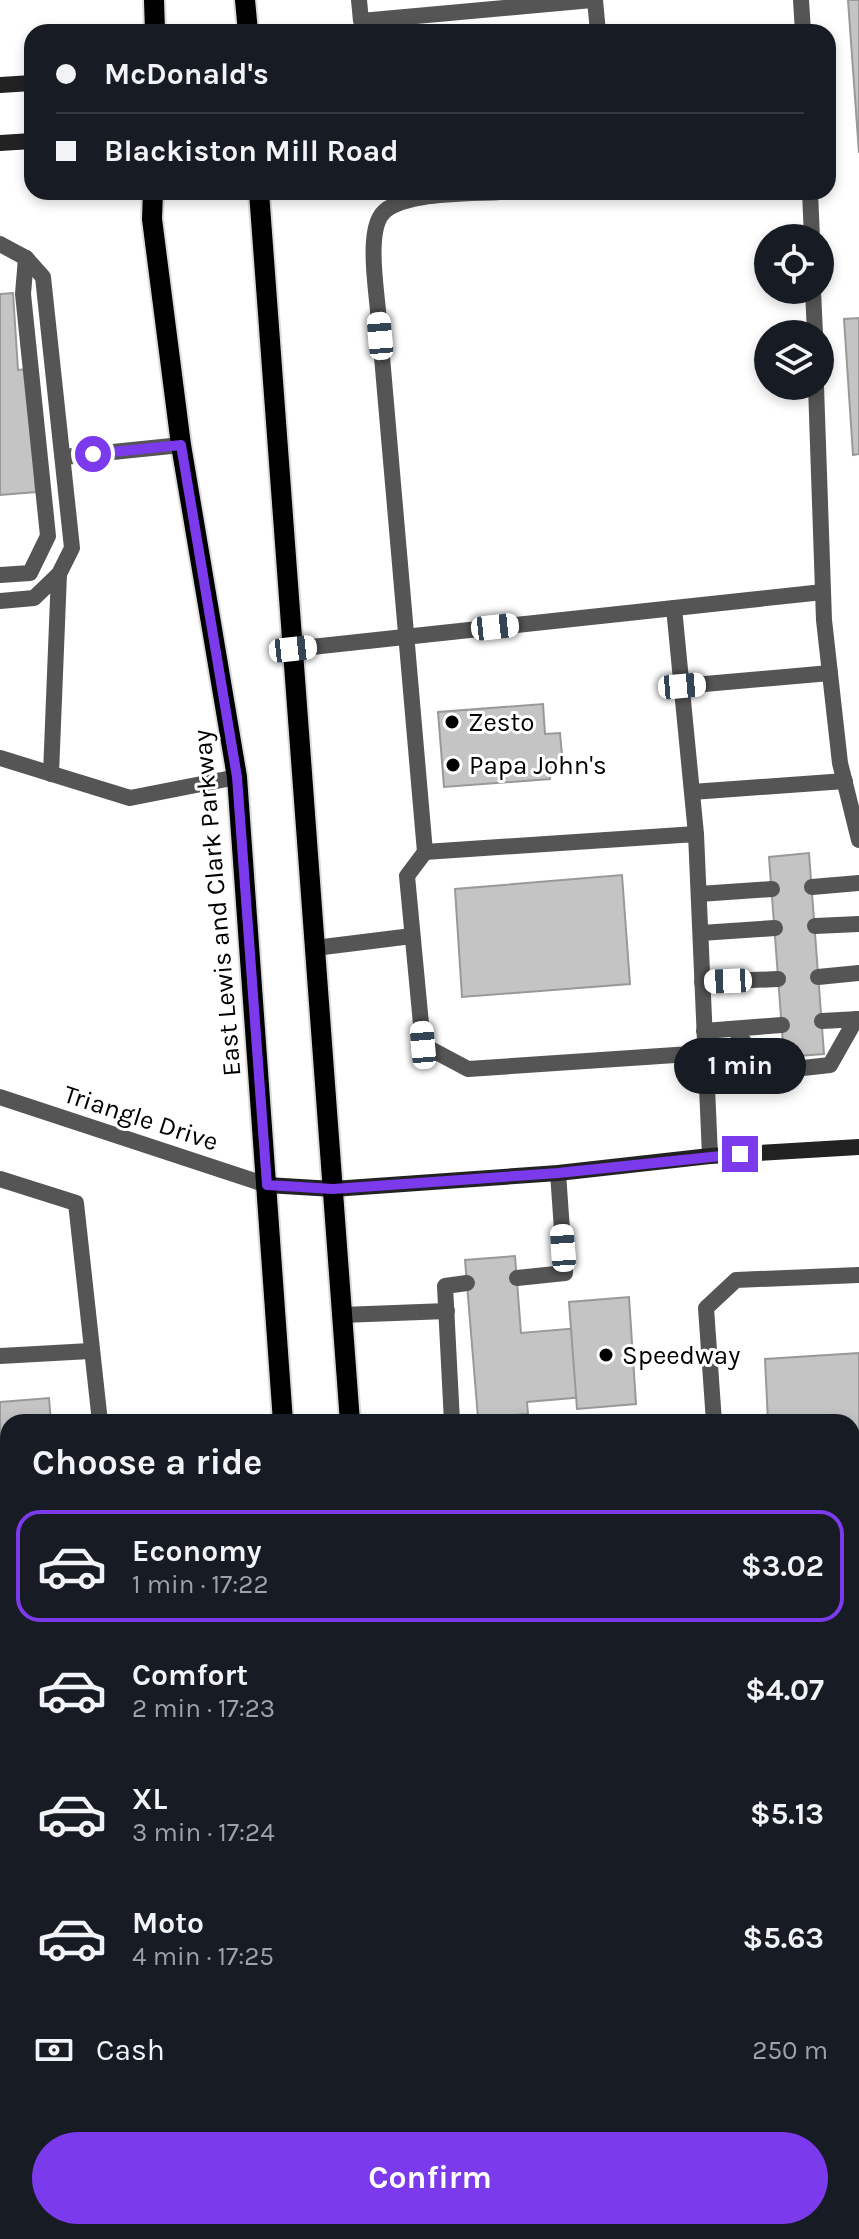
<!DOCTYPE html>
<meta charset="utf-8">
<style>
body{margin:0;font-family:Karla,sans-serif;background:#242831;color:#f1f3f6;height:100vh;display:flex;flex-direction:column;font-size:30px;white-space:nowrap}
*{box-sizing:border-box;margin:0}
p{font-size:26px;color:#9ea1a6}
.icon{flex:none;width:44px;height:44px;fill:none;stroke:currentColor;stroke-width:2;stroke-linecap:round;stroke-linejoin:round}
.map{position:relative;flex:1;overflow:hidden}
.drawer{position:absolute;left:0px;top:1414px;width:860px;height:826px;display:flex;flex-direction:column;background:#171b24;border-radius:24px 24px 0 0;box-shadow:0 4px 12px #0003}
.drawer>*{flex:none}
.hud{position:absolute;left:24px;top:24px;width:812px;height:176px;border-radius:24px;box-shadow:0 4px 12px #0003;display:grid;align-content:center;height:176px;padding:0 32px;background:#171b24}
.buttons{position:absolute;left:754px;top:224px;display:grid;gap:16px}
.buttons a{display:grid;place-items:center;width:80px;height:80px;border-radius:50%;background:#171b24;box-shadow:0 4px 12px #0003;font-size:40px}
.end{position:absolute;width:36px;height:36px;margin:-18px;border:10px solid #7c3aed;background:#fff;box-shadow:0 0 0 4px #fff}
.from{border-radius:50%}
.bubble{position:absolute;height:56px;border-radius:28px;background:#171b24;box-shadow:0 4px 12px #0003;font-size:26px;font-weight:700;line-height:56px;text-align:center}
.car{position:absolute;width:24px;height:48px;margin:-24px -12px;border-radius:10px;box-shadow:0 0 6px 2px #0007;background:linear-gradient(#fff 24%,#345 0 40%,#fff 0 76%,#345 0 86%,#fff 0)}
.hud b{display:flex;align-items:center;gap:28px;height:76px;font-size:30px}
.hud b+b{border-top:2px solid #363941}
.hud i{width:20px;height:20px;background:#f1f3f6}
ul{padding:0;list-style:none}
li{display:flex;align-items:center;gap:24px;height:112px;margin:0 16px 12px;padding:0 16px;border:4px solid transparent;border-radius:24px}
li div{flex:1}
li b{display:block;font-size:30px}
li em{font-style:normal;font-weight:700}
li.current{border-color:#7c3aed}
li>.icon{width:72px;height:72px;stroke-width:1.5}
h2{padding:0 32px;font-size:36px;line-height:96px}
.pay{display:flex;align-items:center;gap:20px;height:88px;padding:0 32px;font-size:30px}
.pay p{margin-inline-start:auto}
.button{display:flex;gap:16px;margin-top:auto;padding:16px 32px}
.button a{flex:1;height:92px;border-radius:48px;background:#7c3aed;color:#fff;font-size:32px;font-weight:700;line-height:92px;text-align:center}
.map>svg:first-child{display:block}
.building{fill:#c4c4c4;stroke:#999;stroke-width:2}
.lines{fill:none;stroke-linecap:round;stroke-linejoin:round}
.primary-casing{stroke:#dbdbdb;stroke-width:24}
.lane{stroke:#555;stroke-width:16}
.street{stroke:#555;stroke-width:16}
.secondary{stroke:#222;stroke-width:16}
.primary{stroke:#000;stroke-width:20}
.route{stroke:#7c3aed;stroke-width:10}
.poi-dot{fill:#000;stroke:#fff;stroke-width:3}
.labels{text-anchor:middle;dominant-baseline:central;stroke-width:6;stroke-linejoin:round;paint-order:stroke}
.poi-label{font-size:26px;fill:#000;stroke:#fff;text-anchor:start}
.street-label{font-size:26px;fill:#000;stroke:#fff}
</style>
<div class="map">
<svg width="859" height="2239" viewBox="0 0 859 2239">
<rect width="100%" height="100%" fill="#fff"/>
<g class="building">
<path d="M 848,0 L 859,0 L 859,153 Z"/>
<path d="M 13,293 L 18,370 L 27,369 L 36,492 L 0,495 L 0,294 Z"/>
<path d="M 859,318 L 859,454 L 853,455 L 844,319 Z"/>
<path d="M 543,704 L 545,734 L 560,733 L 563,766 L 549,768 L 550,779 L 444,787 L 438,712 Z"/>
<path d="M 809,853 L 824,1054 L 784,1057 L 769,857 Z"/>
<path d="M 622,875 L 630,984 L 462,997 L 455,889 Z"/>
<path d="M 515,1256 L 521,1333 L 579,1328 L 584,1397 L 527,1402 L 528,1414 L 478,1418 L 465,1260 Z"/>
<path d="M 629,1297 L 636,1404 L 577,1409 L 569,1302 Z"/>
<path d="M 859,1353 L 859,1594 L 852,1594 L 852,1422 L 768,1422 L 765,1359 Z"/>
<path d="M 49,1398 L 51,1422 L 8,1422 L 8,1669 L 0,1669 L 0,1402 Z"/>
<path d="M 859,2138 L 859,2239 L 823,2239 L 823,2232 L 852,2232 L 852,2139 Z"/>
<path d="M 0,2232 L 197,2232 L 198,2239 L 0,2239 Z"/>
</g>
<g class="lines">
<g class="primary-casing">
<g id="primary">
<path d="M 154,0 L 155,32"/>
<path d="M 245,0 L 248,32"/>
<path d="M 153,192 L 152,219 L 181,445 L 237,777 L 283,1422"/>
<path d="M 259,192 L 350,1422"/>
<path d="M 337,2232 L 338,2239"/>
<path d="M 409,2232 L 409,2239"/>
</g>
</g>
<g class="lane">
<path d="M 359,0 L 361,21 L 592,0"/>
<path d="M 595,0 L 598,32"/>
<path d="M 801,0 L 803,32"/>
<path d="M 500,192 C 472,194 394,191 380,217 C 368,238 376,287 378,311 L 425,852 L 407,876 L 423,1045 L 468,1069 L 705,1053"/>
<path d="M 810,192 L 812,238"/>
<path d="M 0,244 L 26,258 L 43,277 L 72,548 L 59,574 L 34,598 L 0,601"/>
<path d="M 813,290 L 815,334"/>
<path d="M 816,386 L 824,620 L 840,763 L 859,840"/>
<path d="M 64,457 L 181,445"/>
<path d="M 0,575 L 30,573 L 48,536 L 23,294 L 26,258"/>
<path d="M 674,608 L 696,834"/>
<path d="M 293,649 L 823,592"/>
<path d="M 682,686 L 830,673"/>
<path d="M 0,758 L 130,798 L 237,777"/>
<path d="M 51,774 L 59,574"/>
<path d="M 692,792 L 845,781"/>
<path d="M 425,852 L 696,834 L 710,1156"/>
<path d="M 812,887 L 859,883"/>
<path d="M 699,894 L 772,889"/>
<path d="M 815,926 L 859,924"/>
<path d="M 701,933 L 775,928"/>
<path d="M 315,948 L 412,936"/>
<path d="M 818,977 L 859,973"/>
<path d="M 702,982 L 778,979"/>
<path d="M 822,1021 L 859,1019"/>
<path d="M 734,1029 L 767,1072 L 830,1065 L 856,1019"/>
<path d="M 704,1031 L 782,1025"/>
<path d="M 0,1179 L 76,1203 L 100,1422"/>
<path d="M 517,1278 L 565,1273 L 558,1173"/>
<path d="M 342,1315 L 447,1311"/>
<path d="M 0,1356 L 90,1351"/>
<path d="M 452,1422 L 445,1286 L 467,1283"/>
<path d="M 714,1422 L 706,1308 L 736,1280 L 859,1275"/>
<path d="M 852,1630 L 859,1630"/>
<path d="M 0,1739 L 8,1739"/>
<path d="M 0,1895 L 8,1895"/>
<path d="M 0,1994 L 8,1994"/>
<path d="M 852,2085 L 859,2084"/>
<path d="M 0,2096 L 8,2096"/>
<path d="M 771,2232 L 772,2239"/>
</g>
<path class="street" d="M 0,1097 L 267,1185"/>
<g class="secondary">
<path d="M 0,85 L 32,83"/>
<path d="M 0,143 L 32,141"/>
<path d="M 267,1185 L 333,1189 L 558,1173 L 710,1156 L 859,1147"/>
</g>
<use href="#primary" class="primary"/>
</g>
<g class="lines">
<path class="route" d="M 93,454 L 181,445 L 237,777 L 267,1185 L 333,1189 L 558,1173 L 740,1154"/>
</g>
<g class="poi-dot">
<circle cx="452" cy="722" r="8"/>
<circle cx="453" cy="765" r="8"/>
<circle cx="606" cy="1355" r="8"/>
</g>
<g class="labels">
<g class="poi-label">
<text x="468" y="722">Zesto</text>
<text x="469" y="765">Papa John's</text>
<text x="622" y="1355">Speedway</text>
</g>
<g class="street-label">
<text transform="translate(217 903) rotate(-95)">East Lewis and Clark Parkway</text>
<text transform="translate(141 1118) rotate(18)">Triangle Drive</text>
</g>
</g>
</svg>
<div class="buttons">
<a><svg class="icon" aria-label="locate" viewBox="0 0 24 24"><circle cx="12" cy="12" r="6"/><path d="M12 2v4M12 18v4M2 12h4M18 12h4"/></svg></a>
<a><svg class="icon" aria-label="layers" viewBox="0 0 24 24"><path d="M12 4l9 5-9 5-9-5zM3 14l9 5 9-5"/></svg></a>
</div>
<i class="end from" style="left:93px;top:454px"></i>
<i class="end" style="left:740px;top:1154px"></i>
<div class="bubble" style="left:674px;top:1038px;width:132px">1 min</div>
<i class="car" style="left:380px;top:336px;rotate:355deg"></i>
<i class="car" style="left:495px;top:627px;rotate:84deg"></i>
<i class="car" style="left:293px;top:649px;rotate:84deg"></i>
<i class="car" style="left:682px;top:686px;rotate:85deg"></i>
<i class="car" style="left:728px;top:981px;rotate:268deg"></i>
<i class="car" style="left:423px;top:1045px;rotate:355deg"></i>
<i class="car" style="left:563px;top:1248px;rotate:356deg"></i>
<div class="hud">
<b><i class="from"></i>McDonald's</b>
<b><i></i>Blackiston Mill Road</b>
</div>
<section class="drawer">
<h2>Choose a ride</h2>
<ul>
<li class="current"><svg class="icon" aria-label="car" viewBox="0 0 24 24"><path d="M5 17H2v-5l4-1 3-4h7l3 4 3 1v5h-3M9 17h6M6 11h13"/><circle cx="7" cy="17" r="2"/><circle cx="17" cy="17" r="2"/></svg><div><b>Economy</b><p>1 min · 17:22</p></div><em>$3.02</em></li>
<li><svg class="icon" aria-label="car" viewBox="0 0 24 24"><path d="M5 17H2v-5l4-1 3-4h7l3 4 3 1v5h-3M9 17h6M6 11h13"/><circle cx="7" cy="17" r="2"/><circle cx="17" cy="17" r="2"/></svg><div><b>Comfort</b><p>2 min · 17:23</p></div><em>$4.07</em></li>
<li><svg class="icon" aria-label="car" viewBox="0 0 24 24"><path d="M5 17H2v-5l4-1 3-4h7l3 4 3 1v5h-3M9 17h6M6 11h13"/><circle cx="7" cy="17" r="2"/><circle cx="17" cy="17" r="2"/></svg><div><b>XL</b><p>3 min · 17:24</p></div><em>$5.13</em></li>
<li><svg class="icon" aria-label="car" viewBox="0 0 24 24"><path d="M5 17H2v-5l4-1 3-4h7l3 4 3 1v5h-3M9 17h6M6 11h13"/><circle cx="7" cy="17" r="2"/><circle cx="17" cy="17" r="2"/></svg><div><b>Moto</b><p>4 min · 17:25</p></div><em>$5.63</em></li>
</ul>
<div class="pay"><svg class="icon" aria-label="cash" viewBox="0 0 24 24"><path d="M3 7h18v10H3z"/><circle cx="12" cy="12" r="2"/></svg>Cash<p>250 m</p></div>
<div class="button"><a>Confirm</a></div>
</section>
</div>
